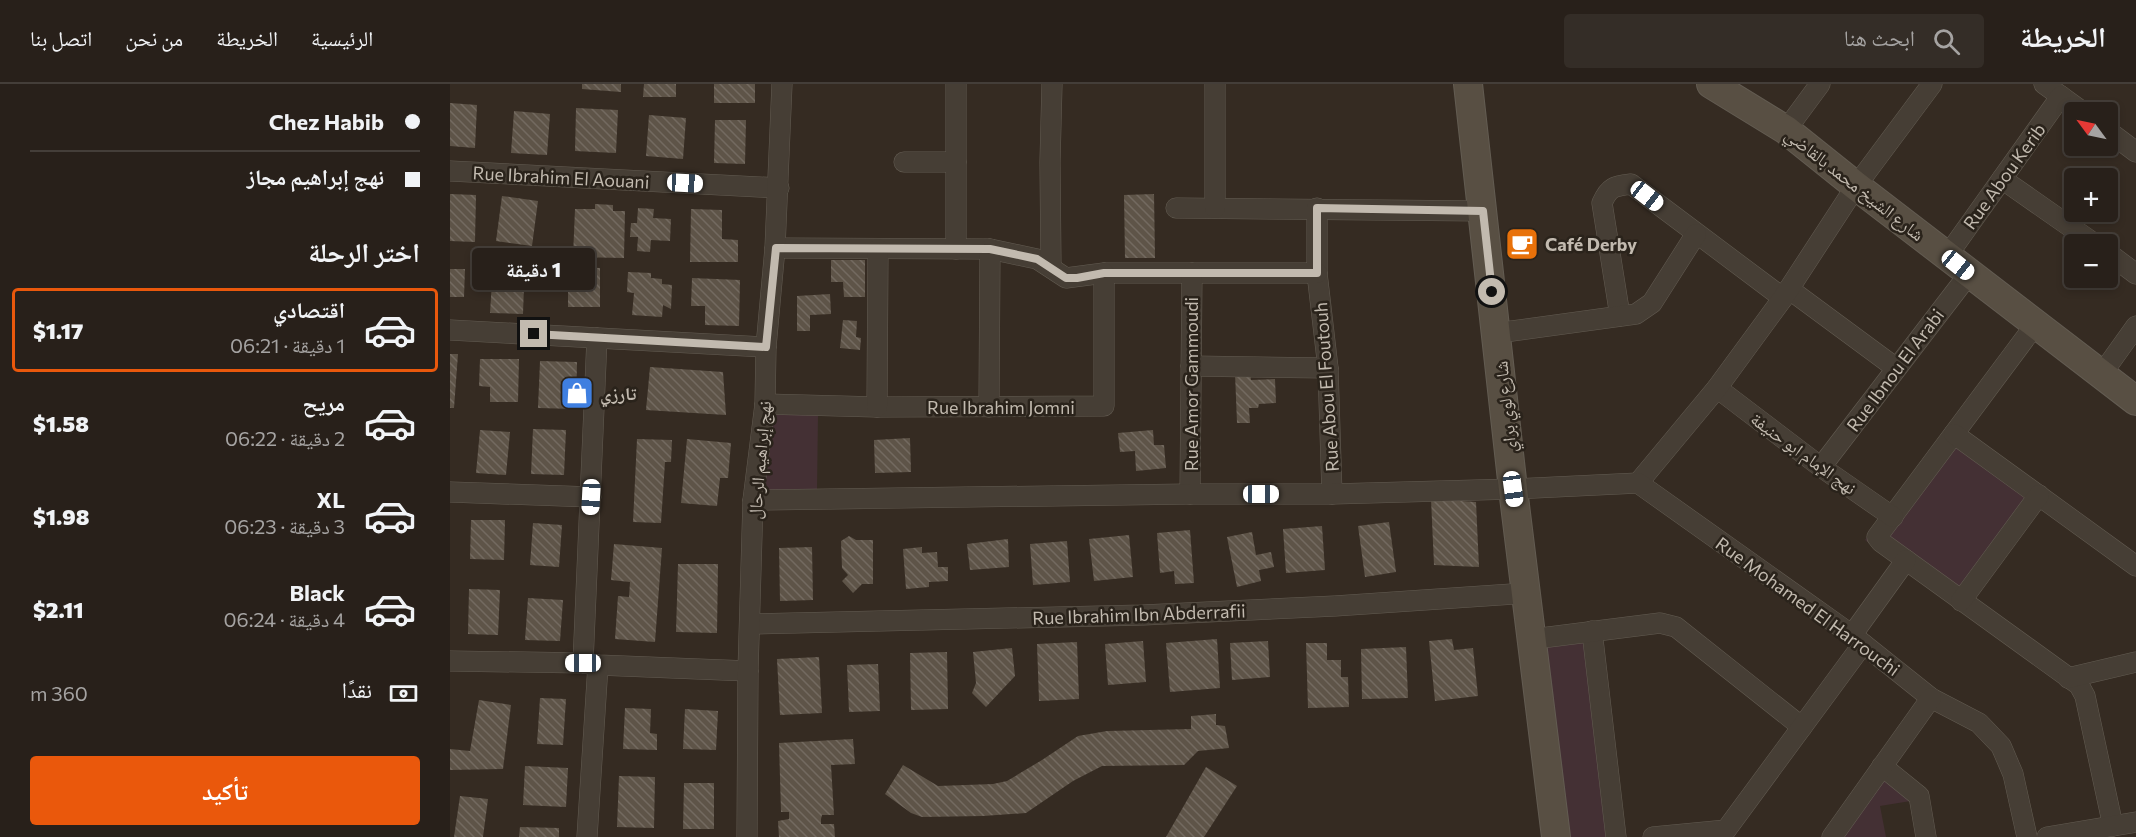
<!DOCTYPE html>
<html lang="ar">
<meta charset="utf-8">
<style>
body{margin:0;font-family:Commissioner,"Noto Naskh Arabic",sans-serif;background:#342d27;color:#f1f3f6;direction:rtl;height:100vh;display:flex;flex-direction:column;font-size:22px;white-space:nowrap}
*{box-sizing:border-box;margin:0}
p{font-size:20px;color:#a5a3a2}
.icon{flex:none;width:33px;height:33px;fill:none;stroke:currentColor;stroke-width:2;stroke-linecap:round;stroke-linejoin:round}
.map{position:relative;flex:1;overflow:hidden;direction:ltr}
.panel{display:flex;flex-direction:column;background:#28201a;width:450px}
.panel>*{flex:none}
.banner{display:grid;align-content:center;height:132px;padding:0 30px;background:#28201a}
.needle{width:39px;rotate:303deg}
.tools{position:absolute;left:1614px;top:18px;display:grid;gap:12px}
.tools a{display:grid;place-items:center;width:54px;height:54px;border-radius:6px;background:#28201a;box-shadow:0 3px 9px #0003,0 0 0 2px #443e39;font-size:30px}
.end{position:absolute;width:27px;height:27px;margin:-14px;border:8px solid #c2baaf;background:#111;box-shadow:0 0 0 3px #111}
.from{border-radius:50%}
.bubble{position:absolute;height:42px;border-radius:6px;background:#28201a;box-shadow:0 3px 9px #0003,0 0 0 2px #443e39;font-size:20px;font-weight:800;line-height:42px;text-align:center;direction:rtl}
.car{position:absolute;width:18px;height:36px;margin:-18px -9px;border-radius:8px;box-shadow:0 0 4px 2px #0007;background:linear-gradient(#fff 24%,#345 0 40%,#fff 0 76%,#345 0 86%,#fff 0)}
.banner b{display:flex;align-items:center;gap:21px;height:57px;font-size:22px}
.banner b+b{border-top:2px solid #443e39}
.banner i{width:15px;height:15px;background:#f1f3f6}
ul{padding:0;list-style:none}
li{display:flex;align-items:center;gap:18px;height:84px;margin:0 12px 9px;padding:0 18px;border:3px solid transparent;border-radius:6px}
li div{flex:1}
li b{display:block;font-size:22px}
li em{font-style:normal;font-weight:800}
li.current{border-color:#ea580c}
li>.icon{width:54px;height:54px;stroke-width:1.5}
h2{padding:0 30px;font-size:27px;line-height:72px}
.pay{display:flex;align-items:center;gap:15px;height:66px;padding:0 30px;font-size:22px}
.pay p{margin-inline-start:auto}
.action{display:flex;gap:12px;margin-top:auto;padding:12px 30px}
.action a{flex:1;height:69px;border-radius:6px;background:#ea580c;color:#fff;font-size:24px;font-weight:800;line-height:69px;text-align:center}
header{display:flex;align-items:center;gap:36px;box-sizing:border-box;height:84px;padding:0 30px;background:#28201a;border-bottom:2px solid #443e39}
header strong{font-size:28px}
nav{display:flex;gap:33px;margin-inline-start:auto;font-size:21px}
.search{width:420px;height:54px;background:#342d27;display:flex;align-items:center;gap:15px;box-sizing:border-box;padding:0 21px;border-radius:6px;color:#a5a3a2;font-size:22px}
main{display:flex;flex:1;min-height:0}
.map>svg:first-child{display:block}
.grass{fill:#443034}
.building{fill:url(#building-back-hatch)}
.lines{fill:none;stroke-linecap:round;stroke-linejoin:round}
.street-casing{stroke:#635c52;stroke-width:21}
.secondary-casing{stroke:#635c52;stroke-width:30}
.street{stroke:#463e35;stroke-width:20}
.secondary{stroke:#584f43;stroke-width:28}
.route{stroke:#c2baaf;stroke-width:8}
.labels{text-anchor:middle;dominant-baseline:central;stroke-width:5;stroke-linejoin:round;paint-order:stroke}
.street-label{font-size:18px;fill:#c2baaf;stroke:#2a231b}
.poi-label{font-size:18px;font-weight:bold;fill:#c2baaf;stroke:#2a231b;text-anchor:start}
</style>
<header>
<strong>الخريطة</strong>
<div class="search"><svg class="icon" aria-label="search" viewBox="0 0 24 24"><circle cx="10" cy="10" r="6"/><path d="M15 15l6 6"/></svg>ابحث هنا</div>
<nav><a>الرئيسية</a><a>الخريطة</a><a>من نحن</a><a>اتصل بنا</a></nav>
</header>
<main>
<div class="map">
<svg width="1686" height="753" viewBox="0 0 1686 753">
<defs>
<pattern id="building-back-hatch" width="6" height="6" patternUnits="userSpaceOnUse" patternTransform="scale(1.5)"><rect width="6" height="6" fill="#5e5448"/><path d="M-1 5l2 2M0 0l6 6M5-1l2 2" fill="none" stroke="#736a60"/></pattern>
</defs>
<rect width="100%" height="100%" fill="#352b22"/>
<g class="grass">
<path d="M 316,331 L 368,331 L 367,407 L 315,406 Z"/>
<path d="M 1502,337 L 1600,409 L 1513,528 L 1415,456 Z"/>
<path d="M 1136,555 L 1159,753 L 1108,753 L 1086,561 Z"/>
<path d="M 1429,673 L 1479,714 L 1430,722 L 1436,753 L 1373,753 Z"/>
</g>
<g class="building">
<path d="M 132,0 L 171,0 L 171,8 L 132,5 Z"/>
<path d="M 194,0 L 226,0 L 226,13 L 193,13 Z"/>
<rect x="264" y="0" width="41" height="19"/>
<path d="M 0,19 L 27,21 L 25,64 L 0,62 Z"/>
<path d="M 126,24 L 168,26 L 166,69 L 125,67 Z"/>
<path d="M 64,27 L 100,30 L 97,71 L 61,69 Z"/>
<path d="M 199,31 L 236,34 L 233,75 L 196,72 Z"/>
<path d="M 265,36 L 296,36 L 295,80 L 264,79 Z"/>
<path d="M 0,110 L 26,111 L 25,158 L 0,157 Z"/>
<path d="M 704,110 L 705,174 L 675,174 L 674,111 Z"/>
<path d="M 52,112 L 88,117 L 82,162 L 46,157 Z"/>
<path d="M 145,120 L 163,121 L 163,127 L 175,127 L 174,174 L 123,173 L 125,125 L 145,125 Z"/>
<path d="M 188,124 L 204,125 L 203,134 L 221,135 L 220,157 L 201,156 L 200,168 L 187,167 L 188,153 L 180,153 L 181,139 L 187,139 Z"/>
<path d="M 241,125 L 272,126 L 272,155 L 288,156 L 288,178 L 240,178 Z"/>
<path d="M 381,176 L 415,176 L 415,213 L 394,213 L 393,198 L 381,198 Z"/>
<path d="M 43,182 L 84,184 L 83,203 L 74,202 L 73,230 L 40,229 Z"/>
<path d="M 118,183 L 150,184 L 150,223 L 118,223 Z"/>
<path d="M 0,185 L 15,185 L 14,213 L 0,213 Z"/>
<path d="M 178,188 L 201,189 L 201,194 L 212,195 L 212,200 L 222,201 L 221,225 L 213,221 L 212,233 L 182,231 L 184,209 L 177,208 Z"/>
<path d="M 242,194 L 290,196 L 289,242 L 255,241 L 255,222 L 241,222 Z"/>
<path d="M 380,210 L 381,230 L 360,231 L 360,247 L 347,247 L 347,212 Z"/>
<path d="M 393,236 L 407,237 L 406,253 L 411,254 L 410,266 L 390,264 Z"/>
<path d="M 0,270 L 8,270 L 4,324 L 0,324 Z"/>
<path d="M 30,275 L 69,275 L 68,318 L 40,318 L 40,303 L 29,302 Z"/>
<path d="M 90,277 L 127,278 L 126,325 L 88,324 Z"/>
<path d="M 200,283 L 273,288 L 276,331 L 196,326 Z"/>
<path d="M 800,288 L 801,296 L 825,295 L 826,319 L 809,320 L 808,324 L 799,324 L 800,339 L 787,339 L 785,289 Z"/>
<path d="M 83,345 L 116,346 L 114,391 L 81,390 Z"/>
<path d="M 30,346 L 60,348 L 56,391 L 26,389 Z"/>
<path d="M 703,346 L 704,361 L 714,361 L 716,384 L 686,387 L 685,367 L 670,368 L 668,349 Z"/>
<path d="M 460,354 L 461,388 L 425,389 L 424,356 Z"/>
<path d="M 187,355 L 222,356 L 221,378 L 215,378 L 211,439 L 183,438 Z"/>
<path d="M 237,355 L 281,359 L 278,394 L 270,394 L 267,422 L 231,419 Z"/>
<path d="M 981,415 L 1026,418 L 1029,483 L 984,481 Z"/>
<path d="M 21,436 L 55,436 L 54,476 L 20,475 Z"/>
<path d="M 939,438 L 946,488 L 915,493 L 908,442 Z"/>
<path d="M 83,439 L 112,441 L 109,483 L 80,481 Z"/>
<path d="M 872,442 L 875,486 L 836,489 L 833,445 Z"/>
<path d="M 740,446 L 744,499 L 725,500 L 724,487 L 710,489 L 707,449 Z"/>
<path d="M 802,448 L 806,471 L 821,468 L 824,483 L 809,486 L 811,497 L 787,503 L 777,453 Z"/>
<path d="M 679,451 L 683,493 L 644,497 L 639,455 Z"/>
<path d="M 399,452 L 406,456 L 423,456 L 423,500 L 412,500 L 403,509 L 392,497 L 398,491 L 392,484 L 391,457 Z"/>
<path d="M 558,455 L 559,483 L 520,486 L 517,460 Z"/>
<path d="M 617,457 L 620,498 L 583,501 L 580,460 Z"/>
<path d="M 164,460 L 212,464 L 205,558 L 165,555 L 168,512 L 179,513 L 180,498 L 161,496 Z"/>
<path d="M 362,463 L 363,516 L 330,517 L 329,464 Z"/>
<path d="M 472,463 L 472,469 L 487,468 L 488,483 L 498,483 L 498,497 L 479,498 L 479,503 L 456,505 L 453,465 Z"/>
<path d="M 228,480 L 268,480 L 267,549 L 226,548 Z"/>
<path d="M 19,505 L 50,506 L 48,551 L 18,550 Z"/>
<path d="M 78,514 L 113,516 L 110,557 L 75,556 Z"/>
<path d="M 767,555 L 770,604 L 720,608 L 716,559 Z"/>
<path d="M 1002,555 L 1004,566 L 1023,564 L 1028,612 L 985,617 L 979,557 Z"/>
<path d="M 693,557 L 696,598 L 658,601 L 655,560 Z"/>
<path d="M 818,557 L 820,593 L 782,596 L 780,559 Z"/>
<path d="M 627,558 L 629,615 L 589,617 L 587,560 Z"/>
<path d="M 856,559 L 877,559 L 877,576 L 891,576 L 891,593 L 898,593 L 899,623 L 858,624 Z"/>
<path d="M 956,563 L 958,614 L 912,615 L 911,565 Z"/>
<path d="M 562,564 L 565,592 L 536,623 L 522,609 L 526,599 L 523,568 Z"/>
<path d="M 497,568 L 498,625 L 461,626 L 460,569 Z"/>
<path d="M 369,573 L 372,629 L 330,631 L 327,575 Z"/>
<path d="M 428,580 L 430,627 L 399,628 L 397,581 Z"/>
<path d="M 90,614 L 116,615 L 113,661 L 87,660 Z"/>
<path d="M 29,616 L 61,621 L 53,685 L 0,686 L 0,665 L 20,667 Z"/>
<path d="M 175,624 L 201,625 L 200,649 L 207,650 L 207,666 L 173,665 Z"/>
<path d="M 235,625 L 268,627 L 266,666 L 233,665 Z"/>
<path d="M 766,630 L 766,641 L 775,642 L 779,664 L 748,667 L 734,681 L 652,682 L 623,697 L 576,729 L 533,732 L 472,733 L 461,729 L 435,710 L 453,681 L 488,702 L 543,700 L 557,697 L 592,676 L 628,652 L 657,647 L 741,645 L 741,632 Z"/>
<path d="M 403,655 L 405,680 L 381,681 L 384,731 L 372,731 L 371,735 L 371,740 L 384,740 L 385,753 L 329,753 L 328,737 L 339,735 L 339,728 L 331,728 L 329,659 Z"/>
<path d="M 75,682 L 118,684 L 116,723 L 73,721 Z"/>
<path d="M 756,683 L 787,702 L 754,753 L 716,753 Z"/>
<path d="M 169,692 L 205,693 L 204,744 L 167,743 Z"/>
<path d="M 234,699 L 264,699 L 264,745 L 233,745 Z"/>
<path d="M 10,712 L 38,715 L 33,753 L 4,753 Z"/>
<path d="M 70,743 L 109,744 L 109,753 L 69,753 Z"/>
</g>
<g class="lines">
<g class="street-casing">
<g id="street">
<path d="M 1594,0 L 1633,28"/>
<path d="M 1336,46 L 1370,0"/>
<path d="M 1658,47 L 1686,68"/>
<path d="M 454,78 L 506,78"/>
<path d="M 0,87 L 329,104"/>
<path d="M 1552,95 L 1645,160"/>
<path d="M 726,124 L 1033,127"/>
<path d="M 765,124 L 765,0"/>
<path d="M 867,124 L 867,189 L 878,284 L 882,410"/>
<path d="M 325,164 L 540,165 L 587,175 L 616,194 L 654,189 L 867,189"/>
<path d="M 506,165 L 506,0"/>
<path d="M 1658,169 L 1686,190"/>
<path d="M 1497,172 L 1611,12"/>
<path d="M 601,183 L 600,78 L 602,0"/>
<path d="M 1339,205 L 1446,284"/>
<path d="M 1170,232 L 1152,119 C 1159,103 1164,102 1181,100 L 1333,214"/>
<path d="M 1585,241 L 1427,453 L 1431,458 L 1629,601 L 1635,612 L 1663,742"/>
<path d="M 0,246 L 316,263"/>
<path d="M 1047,249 L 1186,230 L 1202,219 L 1246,150"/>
<path d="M 741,282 L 878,284"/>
<path d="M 1651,291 L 1686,242"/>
<path d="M 1267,304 L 1371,383 L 1443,433"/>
<path d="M 315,320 L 427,323 L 654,322 L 654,189"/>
<path d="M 427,323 L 428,165"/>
<path d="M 539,323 L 540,165"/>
<path d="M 1504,350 L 1686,482"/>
<path d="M 1371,383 L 1519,190"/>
<path d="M 1188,399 L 1267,304 L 1333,214 L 1406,102 L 1482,0"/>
<path d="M 0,408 L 141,413"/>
<path d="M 740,410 L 742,189"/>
<path d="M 303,416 L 740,410 L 882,410 L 1063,405 L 1188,399 L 1402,551 L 1481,614 L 1529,639 L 1551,662 L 1563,690 L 1577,753"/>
<path d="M 1511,517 L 1589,411"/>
<path d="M 300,540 L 693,531 L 885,522 L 1078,509"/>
<path d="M 1142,547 L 1166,753"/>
<path d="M 1402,551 L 1456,476"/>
<path d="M 1083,555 L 1210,539 L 1226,543 L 1352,643"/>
<path d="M 0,577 L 133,579 L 148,581 L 298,587"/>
<path d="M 133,579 L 147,254"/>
<path d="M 1618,594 L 1686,578"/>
<path d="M 1432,682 L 1469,712 L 1476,753"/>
<path d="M 137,753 L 148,581"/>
<path d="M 297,753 L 298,587 L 303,416 L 315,320 L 316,263 L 325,164 L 332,0"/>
<path d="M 1203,753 L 1276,746 L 1413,560"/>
<path d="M 1382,753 L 1481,614"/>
<path d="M 1597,753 L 1686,738"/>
</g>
</g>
<g class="secondary-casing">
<g id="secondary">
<path d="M 1018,0 L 1063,405 L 1106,753"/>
<path d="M 1261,0 L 1336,46 L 1406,102 L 1686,317"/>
</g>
</g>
<use href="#street" class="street"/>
<use href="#secondary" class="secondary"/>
</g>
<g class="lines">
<path class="route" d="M 84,250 L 316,263 L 326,164 L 540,165 L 587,175 L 616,194 L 627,194 L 654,189 L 867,189 L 867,124 L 1033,127 L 1042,208"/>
</g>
<defs>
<g id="cafe-square" transform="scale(1.725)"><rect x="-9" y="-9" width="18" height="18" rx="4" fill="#e8710a" stroke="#2a231b"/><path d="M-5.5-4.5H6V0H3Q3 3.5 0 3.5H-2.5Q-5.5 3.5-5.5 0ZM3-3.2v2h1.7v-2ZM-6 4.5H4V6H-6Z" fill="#fff"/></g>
<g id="shop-square" transform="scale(1.725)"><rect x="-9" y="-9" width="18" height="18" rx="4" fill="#3f7fe0" stroke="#2a231b"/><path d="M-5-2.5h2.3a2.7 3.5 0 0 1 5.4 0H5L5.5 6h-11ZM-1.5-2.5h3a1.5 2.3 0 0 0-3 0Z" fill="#fff"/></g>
</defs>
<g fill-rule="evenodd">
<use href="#cafe-square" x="1072" y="160"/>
<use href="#shop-square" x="127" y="309"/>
</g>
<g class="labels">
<g class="street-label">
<text transform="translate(1554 92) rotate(-54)">Rue Abou Kerib</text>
<text transform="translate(111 93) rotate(3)">Rue Ibrahim El Aouani</text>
<text transform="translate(1405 100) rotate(38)">شارع الشيخ محمد بالقاضي</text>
<text transform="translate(1445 286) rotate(-53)">Rue Ibnou El Arabi</text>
<text transform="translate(741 300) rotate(-90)">Rue Amor Gammoudi</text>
<text transform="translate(876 303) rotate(-94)">Rue Abou El Foutouh</text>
<text x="551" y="323">Rue Ibrahim Jomni</text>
<text transform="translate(1055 323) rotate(-96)">شارع لوي براي</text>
<text transform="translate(1354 369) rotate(36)">نهج الإمام ابو حنيفة</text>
<text transform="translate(309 376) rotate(-85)">نهج إبراهيم الرحال</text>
<text transform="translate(1358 522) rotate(36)">Rue Mohamed El Harrouchi</text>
<text transform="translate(689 530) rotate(-2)">Rue Ibrahim Ibn Abderrafii</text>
</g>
<g class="poi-label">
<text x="1095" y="160">Café Derby</text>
<text x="150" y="309">تارزي</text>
</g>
</g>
</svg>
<div class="tools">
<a><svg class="needle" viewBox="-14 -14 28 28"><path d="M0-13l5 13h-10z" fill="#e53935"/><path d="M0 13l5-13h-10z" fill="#a5a3a2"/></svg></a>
<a>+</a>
<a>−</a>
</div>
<i class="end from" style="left:1042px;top:208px"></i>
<i class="end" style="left:84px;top:250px"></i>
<div class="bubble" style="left:22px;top:164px;width:123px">1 دقيقة</div>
<i class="car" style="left:235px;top:99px;rotate:93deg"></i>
<i class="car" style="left:1197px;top:112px;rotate:128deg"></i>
<i class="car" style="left:1508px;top:181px;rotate:129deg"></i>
<i class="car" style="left:1063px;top:405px;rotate:172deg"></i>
<i class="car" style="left:811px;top:410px;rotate:90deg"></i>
<i class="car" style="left:141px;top:413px;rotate:183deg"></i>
<i class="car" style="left:133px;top:579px;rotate:270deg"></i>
</div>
<section class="panel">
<div class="banner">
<b><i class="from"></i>Chez Habib</b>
<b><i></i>نهج إبراهيم مجاز</b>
</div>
<h2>اختر الرحلة</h2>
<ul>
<li class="current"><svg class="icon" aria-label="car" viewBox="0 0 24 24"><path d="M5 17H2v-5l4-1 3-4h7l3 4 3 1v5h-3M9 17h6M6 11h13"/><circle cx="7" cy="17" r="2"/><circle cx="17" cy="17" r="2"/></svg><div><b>اقتصادي</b><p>1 دقيقة · 06:21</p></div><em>$1.17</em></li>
<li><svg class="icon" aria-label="car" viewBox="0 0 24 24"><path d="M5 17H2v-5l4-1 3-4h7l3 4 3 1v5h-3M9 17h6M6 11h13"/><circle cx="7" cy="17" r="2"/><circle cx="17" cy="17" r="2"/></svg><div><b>مريح</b><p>2 دقيقة · 06:22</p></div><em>$1.58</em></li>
<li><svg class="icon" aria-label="car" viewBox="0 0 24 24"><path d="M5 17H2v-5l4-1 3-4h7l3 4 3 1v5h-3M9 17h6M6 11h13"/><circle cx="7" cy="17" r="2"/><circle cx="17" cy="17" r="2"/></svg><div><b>XL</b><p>3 دقيقة · 06:23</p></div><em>$1.98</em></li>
<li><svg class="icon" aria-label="car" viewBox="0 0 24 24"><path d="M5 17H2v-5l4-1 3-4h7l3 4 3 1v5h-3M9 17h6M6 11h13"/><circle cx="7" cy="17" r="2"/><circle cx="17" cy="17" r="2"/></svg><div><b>Black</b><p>4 دقيقة · 06:24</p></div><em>$2.11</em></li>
</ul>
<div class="pay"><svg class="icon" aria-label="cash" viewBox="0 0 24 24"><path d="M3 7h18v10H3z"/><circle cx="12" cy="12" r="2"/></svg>نقدًا<p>360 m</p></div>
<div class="action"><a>تأكيد</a></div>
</section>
</main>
